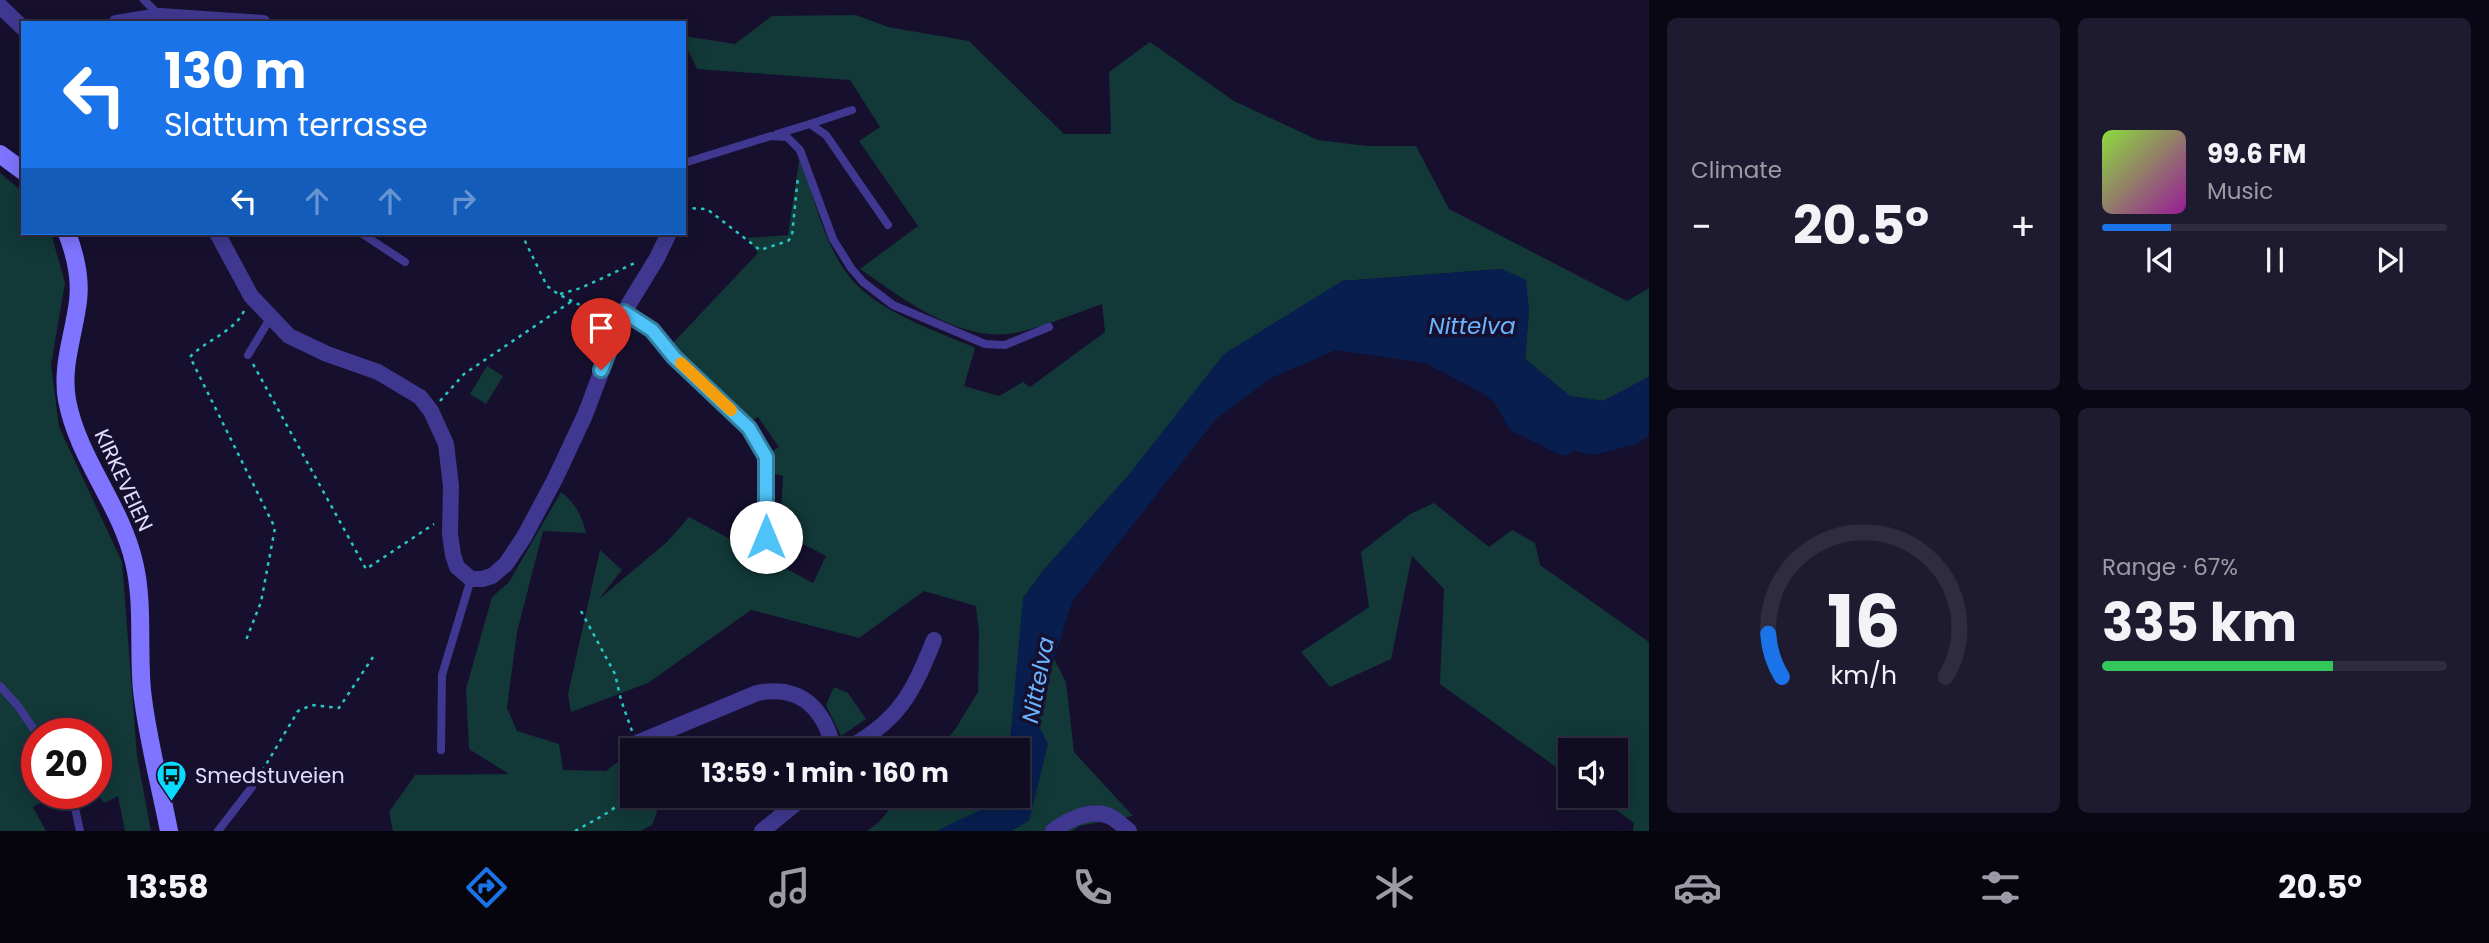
<!DOCTYPE html>
<meta charset="utf-8">
<style>
:root{--surface:#100c22;--page:#1e1a2f;--text:#f1f3f6;--muted:#9c9ba5;--line:#302c40;--accent:#1a73e8}
body{margin:0;font-family:Poppins,sans-serif;background:var(--page);color:var(--text);height:100vh;display:flex;flex-direction:column;font-size:26px;white-space:nowrap}
*{box-sizing:border-box;margin:0}
p{font-size:23px;color:var(--muted)}
.icon{flex:none;width:38px;height:38px;fill:none;stroke:currentColor;stroke-width:2;stroke-linecap:round;stroke-linejoin:round}
.map{position:relative;flex:1;overflow:hidden}
.details{display:flex;flex-direction:column;gap:18px;padding:18px;background:#090713;width:840px}
.details>*{flex:none}
.banner{position:absolute;left:21px;top:21px;width:665px;height:214px;border-radius:0px;box-shadow:0 4px 18px #0003,0 0 0 2px var(--line);background:#1a73e8;color:#fff;overflow:hidden}
.fabs{position:absolute;left:1558px;top:738px;display:grid;gap:14px}
.fabs a{display:grid;place-items:center;width:70px;height:70px;border-radius:0px;background:var(--surface);box-shadow:0 4px 18px #0003,0 0 0 2px var(--line);font-size:35px}
.speed{position:absolute;left:21px;top:718px;display:flex;gap:14px;font-size:35px;font-weight:700;text-align:center}
.speed>*{display:grid;place-content:center;width:91px;height:91px;border-radius:50%;background:var(--surface);box-shadow:0 4px 18px #0003,0 0 0 2px var(--line);line-height:1}
.speed .limit{border:10px solid #d22;background:#fff;color:#111}
.pin{position:absolute;display:grid;place-items:center;width:60px;height:60px;color:#fff;margin:-72px -30px;border-radius:50% 50% 50% 0;rotate:-45deg;box-shadow:0 0 7px #0007}
.pin .icon{rotate:45deg}
.me{position:absolute;width:77px;margin:-38px;rotate:0deg;stroke-linejoin:round;filter:drop-shadow(0 0 5px #0008)}
.turn{display:flex;align-items:center;gap:24px;height:147px;padding:0 28px;font-size:32px}
.turn .icon{width:91px;height:91px;stroke-width:2.5}
.turn b{display:block;font-size:49px;line-height:60px}
.lanes{display:flex;align-items:center;height:66px;padding:0 28px;background:#0003;justify-content:center;gap:35px;direction:ltr}
.lanes .off{opacity:.35}
.big{font-size:52px;font-weight:700;line-height:1.1}
.details .widget{flex:1;display:flex;flex-direction:column;justify-content:center;gap:10px;min-width:0;padding:0 24px;border-radius:10px;background:var(--page)}
.details .dial{align-items:center;gap:0}
.dial svg{height:182px;overflow:visible;fill:none;stroke:var(--line);stroke-width:7;stroke-linecap:round;text-anchor:middle}
.dial text{fill:var(--text);stroke:none}
.song{display:flex;align-items:center;gap:21px}
.cover{width:84px;height:84px;border-radius:10px;background:linear-gradient(135deg,hsl(90 70% 55%),hsl(300 70% 35%))}
.played{height:7px;border-radius:4px;background:linear-gradient(90deg,var(--accent) 20%,var(--line) 20%)}
.keys{display:flex;justify-content:space-around;direction:ltr}
.heat{display:flex;justify-content:space-between;align-items:center;font-size:38px;direction:ltr}
.charge{height:10px;border-radius:5px;background:linear-gradient(90deg,#34c759 67%,var(--line) 0)}
.details .tiles{flex:1;display:grid;gap:18px;grid-template-columns:repeat(2,1fr)}
.trip{position:absolute;left:620px;top:738px;width:410px;height:70px;border-radius:0px;background:var(--surface);box-shadow:0 4px 18px #0003,0 0 0 2px var(--line);font-weight:700;line-height:70px;text-align:center}
.tabs{display:flex;height:112px;justify-content:space-around;align-items:center;background:#06050e;color:var(--muted)}
.tabs .icon{width:49px;height:49px}
.tabs .selected{color:var(--accent)}
.tabs b{font-size:32px;color:var(--text)}
main{display:flex;flex:1;min-height:0}
.map>svg:first-child{display:block}
.green{fill:#123838}
.water{fill:#071e4f}
.lines{fill:none;stroke-linecap:round;stroke-linejoin:round}
.river{stroke:#071e4f;stroke-width:26}
.path{stroke:#28c7c5;stroke-width:2.5;stroke-dasharray:3.5 5;stroke-linecap:butt}
.service{stroke:#403890;stroke-width:8}
.minor{stroke:#403890;stroke-width:16}
.secondary{stroke:#7e74ff;stroke-width:18}
.route-casing{stroke:#337fa1;stroke-width:18}
.route{stroke:#4fc3f7;stroke-width:12}
.slow{stroke:#f59e0b;stroke-width:12}
.labels{text-anchor:middle;dominant-baseline:central;stroke-width:7;stroke-linejoin:round;paint-order:stroke}
.street-label{font-size:21px;fill:#e2ddff;stroke:#16102e}
.poi-label{font-size:21px;fill:#e2ddff;stroke:#16102e;text-anchor:start}
.water-label{font-size:23px;font-style:italic;fill:#6bb3ff;stroke:#16102e}
</style>
<main>
<div class="map">
<svg width="1649" height="831" viewBox="0 0 1649 831">
<rect width="100%" height="100%" fill="#16102e"/>
<g class="green">
<path d="M856 15 888 27 969 41 1064 134H1111L1109 72 1150 42 1234 101 1318 140 1367 146H1416L1449 209 1627 301 1649 288V377L1603 401 1570 396 1525 359 1529 309 1502 269 1342 281 1126 478 1042 572 1023 598 1066 682 1074 752 1133 816 1079 826 1073 831H867L879 822 900 796H1017V751H938L956 728 978 692 979 633 976 606 924 591 859 638 751 610 648 683 571 712 568 694 600 550 622 570 599 599 667 542 689 517 813 583 826 556 780 532 783 476 772 473 768 453 779 447 758 417 748 422 671 345 758 253 747 238 788 235 800 154C814 197 826 258 861 289 893 317 937 331 975 348L964 386 999 396 1023 382 1030 387 1105 332 1102 304C1074 314 1044 327 1015 333 959 343 902 298 860 269L918 226 859 141 880 127 850 80 697 69 684 42V36L735 44 772 16Z"/>
<path d="M0 173 23 192V233H51L65 283 51 365 59 427 122 562 137 756 151 831H125L118 796 104 803 96 793V733H37V793H59L33 807 46 831H0Z"/>
<path d="M487 366 503 376 486 404 470 394Z"/>
<path d="M561 492C575 503 582 515 586 533L543 531 517 632 507 708 517 731 559 744 563 770 606 771 632 751V796H657L661 802 652 825 640 831H393L389 812 415 775 509 774 469 749 466 689 492 597 509 582Z"/>
<path d="M1434 503 1489 547 1512 530 1535 543 1540 565 1649 642V831H1633L1634 823 1597 796H1615V751H1570V777L1440 684 1444 589 1412 556 1391 659 1330 687 1301 652 1369 607 1361 552 1410 514Z"/>
<path d="M834 687 848 693 866 719 841 736 826 705Z"/>
</g>
<path class="water" d="M1502 269 1526 280 1529 309 1525 359 1570 396 1603 401 1649 377V436L1636 444 1594 455 1567 449 1477 390 1425 363 1336 350 1271 378 1216 419 1072 602 1035 718 1048 744 1029 821 1011 831H936L987 807 992 796H1017V751H1009L1023 598 1042 572 1126 478 1224 354 1342 281Z"/>
<g class="lines">
<path class="river" d="M1500 385 1519 420 1564 442"/>
<g class="path">
<path d="M684 208 707 209 760 250 788 241 792 236 798 176"/>
<path d="M521 233 547 286 558 294 606 318"/>
<path d="M560 294 581 288 637 262"/>
<path d="M244 311C234 332 206 340 190 357L275 528 261 602 246 640"/>
<path d="M253 364 366 569 434 524"/>
<path d="M440 401 464 374 572 301"/>
<path d="M581 611 615 674 621 700 632 731"/>
<path d="M258 778 298 711 312 705 339 708 373 657"/>
<path d="M575 831C596 819 617 810 632 791"/>
</g>
<g class="service">
<path d="M144 0 159 15"/>
<path d="M810 124 852 110"/>
<path d="M777 134 810 124 826 135 888 225"/>
<path d="M684 163 771 136 787 137 800 150 833 239 851 268 863 282 893 305 985 344 1005 345 1049 327"/>
<path d="M361 233 405 262"/>
<path d="M624 312 652 330 675 357 749 428 766 458V537"/>
<path d="M248 355 271 317"/>
<path d="M0 686 18 706 37 734"/>
<path d="M441 750 442 675 471 579"/>
<path d="M67 793 75 808 80 831"/>
<path d="M218 831 252 787"/>
</g>
<g class="minor">
<path d="M0 6 23 28"/>
<path d="M116 23 160 16 263 23"/>
<path d="M217 233 251 296 289 336 327 354 378 372 420 397 431 411 446 444 451 486 450 534 453 555 457 567 471 579H482L492 576 506 564 524 537 555 479 585 415 624 312 657 258 669 233"/>
<path d="M637 743 757 693C801 684 825 709 834 751"/>
<path d="M843 751C898 722 912 695 934 640"/>
<path d="M762 831 805 796"/>
<path d="M1053 831C1067 820 1093 807 1111 817 1117 820 1123 826 1129 831"/>
</g>
<g class="secondary">
<path d="M0 154 23 171"/>
<path d="M67 233C75 254 81 277 78 301 74 335 61 365 67 400 78 459 121 505 134 562 144 603 138 648 142 690 147 738 160 784 169 831"/>
</g>
</g>
<g class="lines">
<defs>
<path id="route" d="M601 370 624 312 652 330 674 357 749 428 766 457V537"/>
</defs>
<use href="#route" class="route-casing"/>
<use href="#route" class="route"/>
<path class="slow" d="M681 363 731 410"/>
</g>
<defs>
<symbol id="bus-pin" viewBox="-11 -11 22 30"><path d="M0 17L-7.5 6A9.5 9.5 0 1 1 7.5 6Z" fill="#09dbff" stroke="#16102e"/><path d="M-5-6H5V4H4V6H2V4H-2V6H-4V4H-5ZM-3.5-4V0h7V-4ZM-3.5 1.2v1.5H-2V1.2ZM2 1.2v1.5H3.5V1.2Z" fill="#111"/></symbol>
</defs>
<g fill-rule="evenodd">
<use href="#bus-pin" x="154" y="758" width="35" height="47"/>
</g>
<g class="labels">
<g class="street-label">
<text transform="translate(124 480) rotate(65)">KIRKEVEIEN</text>
</g>
<g class="poi-label">
<text x="195" y="775">Smedstuveien</text>
</g>
<g class="water-label">
<text x="1472" y="326">Nittelva</text>
<text transform="translate(1038 680) rotate(-79)">Nittelva</text>
</g>
</g>
</svg>
<div class="fabs">
<a><svg class="icon" aria-label="sound" viewBox="0 0 24 24"><path d="M4 9h4l5-4v14l-5-4H4zM17 9q2 3 0 6"/></svg></a>
</div>
<div class="speed"><div class="limit">20</div></div>
<div class="pin" style="left:601px;top:370px;background:#d93025"><svg class="icon" aria-label="arrive" viewBox="0 0 24 24"><path d="M6 21V4h12l-3 4 3 4H6"/></svg></div>
<svg class="me" style="left:766px;top:537px" viewBox="-20 -20 40 40"><circle r="19" fill="#fff"/><path d="M0-13L10 11 0 6-10 11z" fill="#4fc3f7"/></svg>
<div class="trip">13:59 · 1 min · 160 m</div>
<div class="banner">
<div class="turn"><svg class="icon" aria-label="left" viewBox="0 0 24 24"><path d="M17 20v-9H6M10 6l-5 5 5 5"/></svg><div><b>130 m</b>Slattum terrasse</div></div>
<div class="lanes"><svg class="icon" aria-label="left" viewBox="0 0 24 24"><path d="M17 20v-9H6M10 6l-5 5 5 5"/></svg><svg class="icon off" aria-label="ahead" viewBox="0 0 24 24"><path d="M12 20V5M6 11l6-6 6 6"/></svg><svg class="icon off" aria-label="ahead" viewBox="0 0 24 24"><path d="M12 20V5M6 11l6-6 6 6"/></svg><svg class="icon off" aria-label="right" viewBox="0 0 24 24"><path d="M7 20v-9h11M14 6l5 5-5 5"/></svg></div>
</div>
</div>
<section class="details">
<div class="tiles">
<div class="widget"><p>Climate</p>
<div class="heat"><a>−</a><b class="big">20.5°</b><a>+</a></div>
</div>
<div class="widget">
<div class="song"><i class="cover"></i><div><b>99.6 FM</b><p>Music</p></div></div>
<div class="played"></div>
<div class="keys"><svg class="icon" aria-label="previous" viewBox="0 0 24 24"><path d="M18 5L8 12l10 7zM5 5v14"/></svg><svg class="icon" aria-label="pause" viewBox="0 0 24 24"><path d="M8 5v14M16 5v14"/></svg><svg class="icon" aria-label="next" viewBox="0 0 24 24"><path d="M6 5l10 7-10 7zM19 5v14"/></svg></div>
</div>
<div class="widget dial"><svg viewBox="0 0 100 80">
<path d="M14 69A42 42 0 1 1 86 69"/>
<path d="M14 69A42 42 0 0 1 8 50" stroke="#1a73e8"/>
<text x="50" y="56" font-size="32" font-weight="700">16</text>
<text x="50" y="72" font-size="11">km/h</text>
</svg></div>
<div class="widget"><p>Range · 67%</p><b class="big">335 km</b><div class="charge"></div></div>
</div>
</section>
</main>
<nav class="tabs">
<b>13:58</b>
<svg class="icon selected" aria-label="directions" viewBox="0 0 24 24"><path d="M12 3l9 9-9 9-9-9zM9 14v-3h6M13 9l2 2-2 2"/></svg>
<svg class="icon" aria-label="music" viewBox="0 0 24 24"><path d="M9 18V5l10-2v13"/><circle cx="6" cy="18" r="3"/><circle cx="16" cy="16" r="3"/></svg>
<svg class="icon" aria-label="phone" viewBox="0 0 24 24"><path d="M5 4h4l2 5-3 2q2 4 5 5l2-3 5 2v4C11 20 4 13 5 4z"/></svg>
<svg class="icon" aria-label="climate" viewBox="0 0 24 24"><path d="M12 3v18M4 7l16 10M4 17L20 7"/></svg>
<svg class="icon" aria-label="car" viewBox="0 0 24 24"><path d="M5 17H2v-5l4-1 3-4h7l3 4 3 1v5h-3M9 17h6M6 11h13"/><circle cx="7" cy="17" r="2"/><circle cx="17" cy="17" r="2"/></svg>
<svg class="icon" aria-label="filters" viewBox="0 0 24 24"><path d="M4 7h16M4 17h16"/><circle cx="9" cy="7" r="2"/><circle cx="15" cy="17" r="2"/></svg>
<b>20.5°</b>
</nav>
